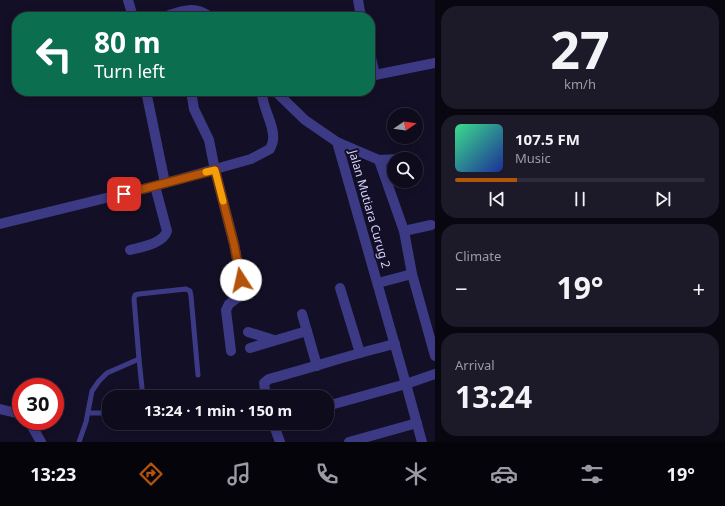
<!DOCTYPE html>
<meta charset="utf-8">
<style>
:root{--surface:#0e0b1c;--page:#1c1929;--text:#f1f3f6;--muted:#9b9ba3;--line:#2e2b3b;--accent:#b45309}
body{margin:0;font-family:"Noto Sans",sans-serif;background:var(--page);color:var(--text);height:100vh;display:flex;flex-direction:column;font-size:15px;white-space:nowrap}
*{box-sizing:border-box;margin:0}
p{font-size:13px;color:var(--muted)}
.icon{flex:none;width:22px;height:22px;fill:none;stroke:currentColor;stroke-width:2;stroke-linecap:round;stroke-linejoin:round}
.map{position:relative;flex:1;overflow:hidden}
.panel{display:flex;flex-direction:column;gap:6px;padding:6px;background:#08060f;width:290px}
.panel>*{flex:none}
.hud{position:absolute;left:12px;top:12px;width:363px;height:84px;border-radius:16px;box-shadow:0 2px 10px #0003,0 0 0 1px var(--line);background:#0b6e4f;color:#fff;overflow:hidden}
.needle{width:26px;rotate:77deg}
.tools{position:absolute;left:387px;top:108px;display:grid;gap:8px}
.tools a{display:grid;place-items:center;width:36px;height:36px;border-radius:50%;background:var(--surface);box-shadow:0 2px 10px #0003,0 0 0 1px var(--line);font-size:20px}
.speed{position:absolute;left:12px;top:378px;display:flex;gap:8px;font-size:20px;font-weight:700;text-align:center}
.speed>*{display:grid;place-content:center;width:52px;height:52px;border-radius:50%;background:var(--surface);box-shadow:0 2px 10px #0003,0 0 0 1px var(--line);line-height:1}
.speed .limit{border:6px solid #d22;background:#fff;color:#111}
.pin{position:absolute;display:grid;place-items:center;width:34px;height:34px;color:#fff;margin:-17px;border-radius:8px;box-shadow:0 2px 6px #0006}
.me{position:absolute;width:44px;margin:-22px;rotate:350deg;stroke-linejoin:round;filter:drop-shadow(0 0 3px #0008)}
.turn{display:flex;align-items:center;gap:14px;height:84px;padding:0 16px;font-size:18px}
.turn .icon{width:52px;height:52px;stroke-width:2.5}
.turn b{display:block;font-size:28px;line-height:34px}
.big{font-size:30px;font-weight:700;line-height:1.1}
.panel .tile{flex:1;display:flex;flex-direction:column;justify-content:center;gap:6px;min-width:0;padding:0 14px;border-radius:16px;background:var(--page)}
.panel .dial{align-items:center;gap:0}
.dial b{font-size:52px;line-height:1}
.song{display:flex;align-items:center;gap:12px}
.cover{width:48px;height:48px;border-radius:6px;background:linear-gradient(135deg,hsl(150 70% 55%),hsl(230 70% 35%))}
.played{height:4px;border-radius:2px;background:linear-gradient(90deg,var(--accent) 25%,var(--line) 25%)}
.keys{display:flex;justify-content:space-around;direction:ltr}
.heat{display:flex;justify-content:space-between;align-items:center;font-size:22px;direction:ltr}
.trip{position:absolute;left:102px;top:390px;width:232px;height:40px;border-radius:16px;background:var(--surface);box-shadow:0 2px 10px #0003,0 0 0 1px var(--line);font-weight:700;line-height:40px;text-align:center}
.menu{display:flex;height:64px;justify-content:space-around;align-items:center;background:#06040b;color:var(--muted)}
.menu .icon{width:28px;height:28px}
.menu .on{color:var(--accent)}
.menu b{font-size:18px;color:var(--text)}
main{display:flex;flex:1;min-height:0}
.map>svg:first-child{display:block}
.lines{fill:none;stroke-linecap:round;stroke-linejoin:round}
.service{stroke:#3d3a85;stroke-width:5}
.minor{stroke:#3d3a85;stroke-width:10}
.tertiary{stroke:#3d3a85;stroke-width:10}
.route-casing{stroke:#753606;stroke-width:10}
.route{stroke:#b45309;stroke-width:7}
.slow{stroke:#f59e0b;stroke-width:7}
.labels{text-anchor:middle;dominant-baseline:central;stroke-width:4;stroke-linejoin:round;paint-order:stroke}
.street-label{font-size:12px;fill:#d9d4ff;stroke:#130f26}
</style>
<main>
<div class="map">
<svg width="435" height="442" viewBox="0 0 435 442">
<rect width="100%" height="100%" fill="#130f26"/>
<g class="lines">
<g class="service">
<path d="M139 359 142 388V397"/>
<path d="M88 413H109"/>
<path d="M79 442 86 422 92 391 99 381 107 373 139 359 134 299 135 295 139 294 186 289 190 291 191 296 198 375"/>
</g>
<g class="minor">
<path d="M128 0 133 17"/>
<path d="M358 0 361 17"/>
<path d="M163 17C180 12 194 4 210 17"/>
<path d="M370 53 375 75"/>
<path d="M370 76 435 63"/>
<path d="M146 91 165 183"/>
<path d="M191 91 194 109 209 140 215 170 234 244 241 280V287L239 294 236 299 229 304 226 310 231 351"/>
<path d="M275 91 305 120 337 142 379 160 399 159"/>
<path d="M337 142 406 384 435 374"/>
<path d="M379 160 404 231 412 274 435 356"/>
<path d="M0 224 155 186 251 159 270 149C271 146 273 143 273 140 275 126 263 109 262 94L265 91"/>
<path d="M404 231 431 225"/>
<path d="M130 250C141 247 163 244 167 231L155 186"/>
<path d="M378 283 412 274"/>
<path d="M340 288 360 353"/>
<path d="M302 314 317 366"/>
<path d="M248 332 274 340"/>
<path d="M250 348 307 331"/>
<path d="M266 397 264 383 269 379C311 368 352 354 395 344"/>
<path d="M327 406 406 384 422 442"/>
<path d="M273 423 280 442"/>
<path d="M349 442 417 423"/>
</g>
<g class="tertiary">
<path d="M0 409 21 414"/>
<path d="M29 421 41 442"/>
</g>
</g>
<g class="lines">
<defs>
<path id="route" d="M124 194 215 170 234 244 241 280"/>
</defs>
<use href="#route" class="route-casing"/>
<use href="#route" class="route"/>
<path class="slow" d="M206 172 215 170 223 201"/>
</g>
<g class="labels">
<g class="street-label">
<text transform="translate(370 209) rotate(74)">Jalan Mutiara Curug 2</text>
</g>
</g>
</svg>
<div class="tools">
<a><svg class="needle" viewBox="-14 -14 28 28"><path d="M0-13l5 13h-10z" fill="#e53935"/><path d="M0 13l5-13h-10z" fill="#9b9ba3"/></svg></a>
<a><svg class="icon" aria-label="search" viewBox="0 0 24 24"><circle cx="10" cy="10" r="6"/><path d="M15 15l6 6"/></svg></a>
</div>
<div class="speed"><div class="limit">30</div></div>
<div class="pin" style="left:124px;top:194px;background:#d93025"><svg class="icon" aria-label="arrive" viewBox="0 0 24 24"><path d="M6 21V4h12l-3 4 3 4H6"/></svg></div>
<svg class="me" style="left:241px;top:280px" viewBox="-20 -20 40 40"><circle r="19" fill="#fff"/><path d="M0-13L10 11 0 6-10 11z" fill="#b45309"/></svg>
<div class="trip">13:24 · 1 min · 150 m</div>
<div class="hud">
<div class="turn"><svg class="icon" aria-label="left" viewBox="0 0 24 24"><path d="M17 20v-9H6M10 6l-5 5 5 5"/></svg><div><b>80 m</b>Turn left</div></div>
</div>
</div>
<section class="panel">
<div class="tile dial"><b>27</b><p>km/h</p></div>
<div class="tile">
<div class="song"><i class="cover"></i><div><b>107.5 FM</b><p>Music</p></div></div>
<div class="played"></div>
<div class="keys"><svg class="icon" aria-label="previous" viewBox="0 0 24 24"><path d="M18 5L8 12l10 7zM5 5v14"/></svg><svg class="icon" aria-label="pause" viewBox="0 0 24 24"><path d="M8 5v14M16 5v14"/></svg><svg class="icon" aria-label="next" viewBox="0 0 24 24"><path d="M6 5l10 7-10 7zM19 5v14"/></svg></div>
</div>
<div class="tile"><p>Climate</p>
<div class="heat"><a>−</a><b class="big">19°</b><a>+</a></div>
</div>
<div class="tile"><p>Arrival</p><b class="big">13:24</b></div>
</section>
</main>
<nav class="menu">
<b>13:23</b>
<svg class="icon on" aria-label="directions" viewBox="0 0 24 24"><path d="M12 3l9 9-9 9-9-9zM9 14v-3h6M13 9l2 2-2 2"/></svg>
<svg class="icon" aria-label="music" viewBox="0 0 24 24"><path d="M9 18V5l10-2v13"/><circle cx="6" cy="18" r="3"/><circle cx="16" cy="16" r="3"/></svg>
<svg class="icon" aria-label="phone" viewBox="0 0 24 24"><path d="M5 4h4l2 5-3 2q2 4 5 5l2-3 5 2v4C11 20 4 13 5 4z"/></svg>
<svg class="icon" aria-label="climate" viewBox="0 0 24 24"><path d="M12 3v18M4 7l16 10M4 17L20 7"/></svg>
<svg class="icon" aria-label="car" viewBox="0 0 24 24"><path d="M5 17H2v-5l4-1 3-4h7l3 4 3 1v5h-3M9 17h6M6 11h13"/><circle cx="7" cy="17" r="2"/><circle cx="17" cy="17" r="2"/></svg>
<svg class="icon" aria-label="filters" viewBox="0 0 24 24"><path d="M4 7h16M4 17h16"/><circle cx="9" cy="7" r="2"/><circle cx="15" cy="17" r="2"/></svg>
<b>19°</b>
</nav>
